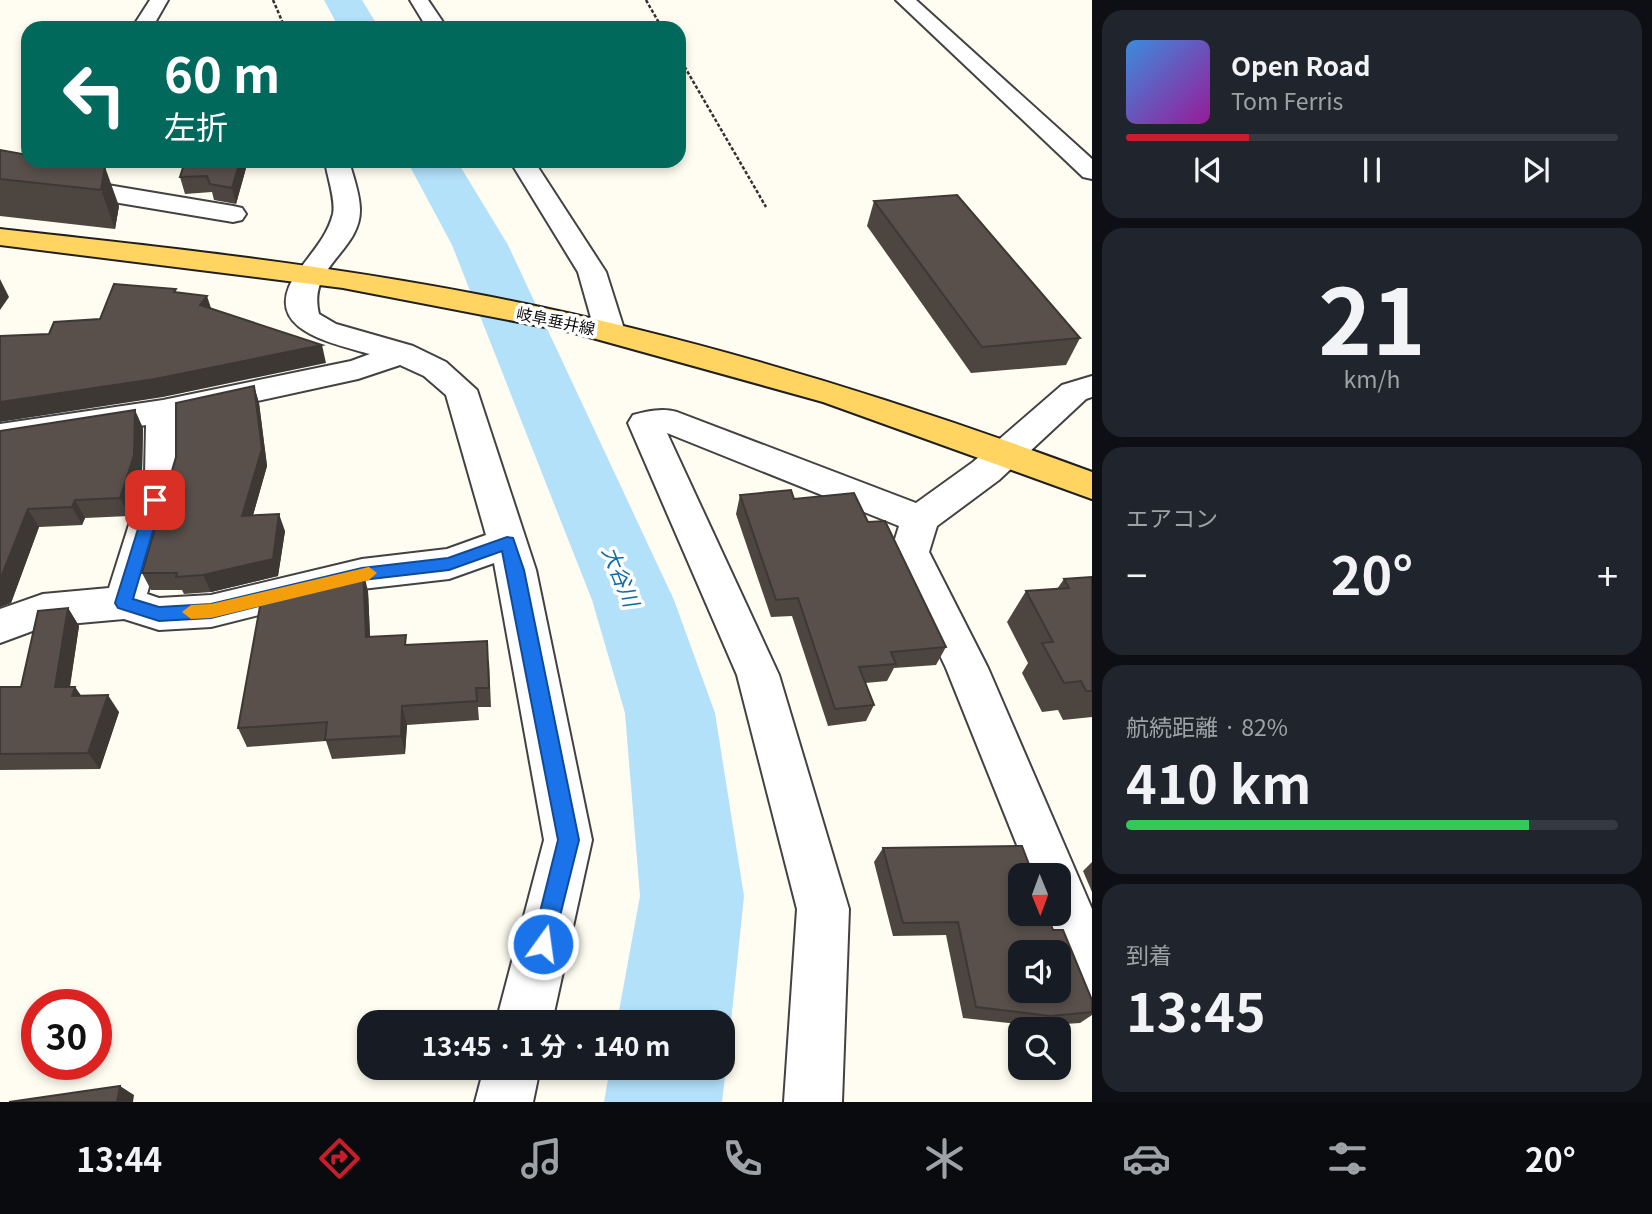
<!DOCTYPE html>
<html lang="ja">
<meta charset="utf-8">
<style>
:root{--surface:#171b24;--page:#20242c;--text:#f1f3f6;--muted:#9ea1a6;--line:#363941;--accent:#c81e2c}
body{margin:0;font-family:Georgia,"Noto Sans JP",serif;background:var(--page);color:var(--text);height:100vh;display:flex;flex-direction:column;font-size:26px;white-space:nowrap}
*{box-sizing:border-box;margin:0}
p{font-size:23px;color:var(--muted)}
.icon{flex:none;width:38px;height:38px;fill:none;stroke:currentColor;stroke-width:2;stroke-linecap:round;stroke-linejoin:round}
.map{position:relative;flex:1;overflow:hidden}
.side{display:flex;flex-direction:column;gap:10px;padding:10px;background:#0d0f14;width:560px}
.side>*{flex:none}
.hud{position:absolute;left:21px;top:21px;width:665px;height:147px;border-radius:21px;box-shadow:0 4px 10px #0003;background:#00695c;color:#fff;overflow:hidden}
.needle{width:46px;rotate:179deg}
.fabs{position:absolute;left:1008px;top:863px;display:grid;gap:14px}
.fabs a{display:grid;place-items:center;width:63px;height:63px;border-radius:14px;background:var(--surface);box-shadow:0 4px 10px #0003;font-size:35px}
.speed{position:absolute;left:21px;top:989px;display:flex;gap:14px;font-size:35px;font-weight:700;text-align:center}
.speed>*{display:grid;place-content:center;width:91px;height:91px;border-radius:50%;background:var(--surface);box-shadow:0 4px 10px #0003;line-height:1}
.speed .limit{border:10px solid #d22;background:#fff;color:#111}
.pin{position:absolute;display:grid;place-items:center;width:60px;height:60px;color:#fff;margin:-30px;border-radius:14px;box-shadow:0 4px 10px #0006}
.me{position:absolute;width:77px;margin:-38px;rotate:14deg;stroke-linejoin:round;filter:drop-shadow(0 0 5px #0008)}
.turn{display:flex;align-items:center;gap:24px;height:147px;padding:0 28px;font-size:32px}
.turn .icon{width:91px;height:91px;stroke-width:2.5}
.turn b{display:block;font-size:49px;line-height:60px}
.big{font-size:52px;font-weight:700;line-height:1.1}
.side .widget{flex:1;display:flex;flex-direction:column;justify-content:center;gap:10px;min-width:0;padding:0 24px;border-radius:21px;background:var(--page)}
.side .dial{align-items:center;gap:0}
.dial b{font-size:91px;line-height:1}
.song{display:flex;align-items:center;gap:21px}
.cover{width:84px;height:84px;border-radius:10px;background:linear-gradient(135deg,hsl(210 70% 55%),hsl(300 70% 35%))}
.played{height:7px;border-radius:4px;background:linear-gradient(90deg,var(--accent) 25%,var(--line) 25%)}
.keys{display:flex;justify-content:space-around;direction:ltr}
.heat{display:flex;justify-content:space-between;align-items:center;font-size:38px;direction:ltr}
.charge{height:10px;border-radius:5px;background:linear-gradient(90deg,#34c759 82%,var(--line) 0)}
.trip{position:absolute;left:357px;top:1010px;width:378px;height:70px;border-radius:21px;background:var(--surface);box-shadow:0 4px 10px #0003;font-weight:700;line-height:70px;text-align:center}
.dock{display:flex;height:112px;justify-content:space-around;align-items:center;background:#090b0e;color:var(--muted)}
.dock .icon{width:49px;height:49px}
.dock .current{color:var(--accent)}
.dock b{font-size:32px;color:var(--text)}
main{display:flex;flex:1;min-height:0}
.map>svg:first-child{display:block}
.lines{fill:none;stroke-linecap:round;stroke-linejoin:round}
.river{fill:#b3e1fa;fill-rule:evenodd}
.minor-casing{stroke:#424242;stroke-width:4}
.major-casing{stroke:#202020;stroke-width:4}
.path{stroke:#313131;stroke-width:2.5;stroke-dasharray:3.5 2;stroke-linecap:butt}
.minor{fill:#fff;fill-rule:evenodd}
.major{fill:#ffd461;fill-rule:evenodd}
.wall{fill:#4d4540}
.shaded-wall{fill:#3e3834}
.building{fill:#59504b;stroke:#3e3834;stroke-width:2;fill-rule:evenodd}
.route{fill:#1a73e8;stroke:#114b97;stroke-width:2}
.slow{fill:#f59e0b}
.labels{text-anchor:middle;dominant-baseline:central;stroke-width:7;stroke-linejoin:round;paint-order:stroke}
.far-street-label{font-size:16px;fill:#0f0f0f;stroke:#fff}
.water-label{font-size:21px;font-style:italic;fill:#106ba9;stroke:#fff}
</style>
<main>
<div class="map">
<svg width="1092" height="1102" viewBox="0 0 1092 1102">
<rect width="100%" height="100%" fill="#fffcf1"/>
<g class="lines">
<g class="river">
<path d="M324 0H362L379 28H339Z"/>
<path d="M407 161H457L508 245 674 600 715 713 744 896 731 1022 723 1041V1022H617L640 896 625 713 592 600 452 245Z"/>
<path d="M723 1060 726 1068 722 1102H604L610 1068H723Z"/>
</g>
<defs>
<g id="minor">
<path d="M150 0H168L152 28H132Z"/>
<path d="M410 0H428L447 28H427Z"/>
<path d="M896 0H916L1092 159V179L1083 177Z"/>
<path d="M325 161H349C353 176 360 194 360 210 360 252 307 266 319 314L336 324 413 346 446 362 477 390 536 570 592 840 552 1022H496L544 840 494 563 449 579 362 589 211 627 159 630 124 619 46 626 0 643V609L43 594 109 588 145 474 146 425 0 448V424L163 400 351 361 370 354C328 342 256 328 299 270 312 252 327 237 333 214 336 200 327 176 325 161ZM400 365 424 376 446 395 486 535 447 549 362 559 211 595 159 598 147 594 181 474 180 418 358 379Z"/>
<path d="M510 161H534L606 272 625 332 621 339 610 341 599 339 595 332 578 272Z"/>
<path d="M0 167 233 206 242 208 246 214 242 220 233 222 0 183Z"/>
<path d="M1092 376V397L1086 399 999 480 937 526 929 552 988 668 1092 909V1007L1073 999 1059 962V952H1055L1042 914H1059V875H1029L946 668 891 552 899 526 667 433 779 675 849 909 842 1102H784L797 909 737 675 628 423 633 415C648 411 662 408 677 412L916 503 973 462 1062 385Z"/>
<path d="M484 1068H540L533 1102H475Z"/>
</g>
<path id="major" d="M0 229C161 247 322 264 481 295 689 335 893 398 1092 472V499L823 402 571 332 343 288 0 245Z"/>
</defs>
<use href="#minor" class="minor-casing"/>
<use href="#major" class="major-casing"/>
<g class="path">
<path d="M273 0 285 28"/>
<path d="M646 0 662 28"/>
<path d="M679 57 766 207"/>
</g>
<use href="#minor" class="minor"/>
<use href="#major" class="major"/>
</g>
<g class="wall">
<path d="M0 150 66 161 119 206 115 229 0 216Z"/>
<path d="M248 161 236 204 214 200 212 192 185 194 180 177Z"/>
<path d="M874 201 1080 338 1066 365 971 373 867 226Z"/>
<path d="M254 386 259 403 267 466 253 515 285 531 278 576 211 592 184 594 182 590H151L142 573 176 457Z"/>
<path d="M143 428 142 474 129 516 85 518 82 525 39 527 11 603 0 607V431Z"/>
<path d="M740 495 794 499 868 522 946 647 936 665 894 668 887 681 865 683 874 705 866 721 828 726 792 616 771 617 736 514Z"/>
<path d="M1092 577V717L1063 720 1058 710 1042 712 1022 673 1028 663 1007 622 1026 591 1057 589 1064 579Z"/>
<path d="M368 591 370 637 489 661 491 707H478L479 720 407 725 405 754 332 759 326 741 247 747 238 728Z"/>
<path d="M68 608 79 626 70 687H75L81 696 119 712 100 769 0 770V687H21Z"/>
<path d="M883 848 1053 930 1092 1000V1015L1080 1023 1035 1026 963 1018 946 935 893 936 874 862Z"/>
<path d="M1092 862V892L1083 871Z"/>
</g>
<g class="shaded-wall">
<path d="M240 161H248L236 204 232 188Z"/>
<path d="M105 167 119 206 115 229 101 190Z"/>
<path d="M0 279 9 297 0 310Z"/>
<path d="M207 296 213 314 200 305Z"/>
<path d="M322 345 326 363 163 397 0 422V402Z"/>
<path d="M254 386 259 403 267 466 248 533 242 516Z"/>
<path d="M135 410 143 428 142 474 129 516 120 498Z"/>
<path d="M75 500 85 518 82 525 72 507Z"/>
<path d="M28 509 39 527 11 603 0 607V580Z"/>
<path d="M279 514 285 531 278 576 211 592 203 575Z"/>
<path d="M363 570 368 591 371 657 366 637Z"/>
<path d="M68 608 79 626 67 704 55 687Z"/>
<path d="M75 687 87 704 72 696Z"/>
<path d="M108 695 119 712 100 769 88 753Z"/>
<path d="M402 706 407 725 405 754 401 736Z"/>
<path d="M120 1086 134 1095 133 1102H117Z"/>
</g>
<g class="building">
<path d="M0 150 28 155V161H66L105 167 101 190 0 179Z"/>
<path d="M185 161H240L232 188 210 184 207 176 180 177Z"/>
<path d="M957 195 1080 338 982 347 874 201Z"/>
<path d="M114 284 176 289 174 292 207 296 200 305 322 345 155 379 0 402V336L49 334 54 322 100 319Z"/>
<path d="M254 386 262 449 242 516 279 514 273 559 203 575 176 577 177 573H142L176 457V403Z"/>
<path d="M135 410 134 455 120 498 75 500 72 507 28 509 0 580V431Z"/>
<path d="M791 490 794 499 854 493 868 522 885 521 946 647 891 652 896 664 859 667 874 705 835 709 798 598 776 600 740 495Z"/>
<path d="M363 570 366 637 406 635 405 645 487 641 489 688H476L477 701 402 706 401 736 325 740 327 722 238 728 262 595Z"/>
<path d="M1092 577V691H1086L1081 681 1064 683 1042 643 1053 642 1026 591 1069 588 1064 579Z"/>
<path d="M68 608 55 687H75L72 696 108 695 88 753 0 754V687H21L38 611Z"/>
<path d="M1022 846 1033 875H1020V914H1047L1053 930H1063L1092 1000V1012L1050 1016 976 1007 958 922 903 923 883 848ZM1020 952H1059V990H1020Z"/>
<path d="M120 1086 117 1102H9Z"/>
</g>
<path class="route" d="M155 495 162 500 133 599 159 607 211 604 362 568 448 558 507 537 513 538 524 570 579 840 551 952 543 955 535 952 532 944 558 840 502 551 449 570 362 580 211 618 159 621 118 608 115 603 147 500Z"/>
<path class="slow" d="M369 567 377 573 369 580 211 618 191 619 182 612 191 605 211 604Z"/>
<g class="labels">
<g class="far-street-label">
<text transform="translate(556 320) rotate(12)">岐阜垂井線</text>
</g>
<g class="water-label">
<text transform="translate(622 576) rotate(68)">大谷川</text>
</g>
</g>
</svg>
<div class="fabs">
<a><svg class="needle" viewBox="-14 -14 28 28"><path d="M0-13l5 13h-10z" fill="#e53935"/><path d="M0 13l5-13h-10z" fill="#9ea1a6"/></svg></a>
<a><svg class="icon" aria-label="sound" viewBox="0 0 24 24"><path d="M4 9h4l5-4v14l-5-4H4zM17 9q2 3 0 6"/></svg></a>
<a><svg class="icon" aria-label="search" viewBox="0 0 24 24"><circle cx="10" cy="10" r="6"/><path d="M15 15l6 6"/></svg></a>
</div>
<div class="speed"><div class="limit">30</div></div>
<div class="pin" style="left:155px;top:500px;background:#d93025"><svg class="icon" aria-label="arrive" viewBox="0 0 24 24"><path d="M6 21V4h12l-3 4 3 4H6"/></svg></div>
<svg class="me" style="left:543px;top:944px" viewBox="-20 -20 40 40"><circle r="17" fill="#1a73e8" stroke="#fff" stroke-width="3"/><path d="M0-11L8 9 0 5-8 9z" fill="#fff"/></svg>
<div class="trip">13:45 · 1 分 · 140 m</div>
<div class="hud">
<div class="turn"><svg class="icon" aria-label="left" viewBox="0 0 24 24"><path d="M17 20v-9H6M10 6l-5 5 5 5"/></svg><div><b>60 m</b>左折</div></div>
</div>
</div>
<section class="side">
<div class="widget">
<div class="song"><i class="cover"></i><div><b>Open Road</b><p>Tom Ferris</p></div></div>
<div class="played"></div>
<div class="keys"><svg class="icon" aria-label="previous" viewBox="0 0 24 24"><path d="M18 5L8 12l10 7zM5 5v14"/></svg><svg class="icon" aria-label="pause" viewBox="0 0 24 24"><path d="M8 5v14M16 5v14"/></svg><svg class="icon" aria-label="next" viewBox="0 0 24 24"><path d="M6 5l10 7-10 7zM19 5v14"/></svg></div>
</div>
<div class="widget dial"><b>21</b><p>km/h</p></div>
<div class="widget"><p>エアコン</p>
<div class="heat"><a>−</a><b class="big">20°</b><a>+</a></div>
</div>
<div class="widget"><p>航続距離 · 82%</p><b class="big">410 km</b><div class="charge"></div></div>
<div class="widget"><p>到着</p><b class="big">13:45</b></div>
</section>
</main>
<nav class="dock">
<b>13:44</b>
<svg class="icon current" aria-label="directions" viewBox="0 0 24 24"><path d="M12 3l9 9-9 9-9-9zM9 14v-3h6M13 9l2 2-2 2"/></svg>
<svg class="icon" aria-label="music" viewBox="0 0 24 24"><path d="M9 18V5l10-2v13"/><circle cx="6" cy="18" r="3"/><circle cx="16" cy="16" r="3"/></svg>
<svg class="icon" aria-label="phone" viewBox="0 0 24 24"><path d="M5 4h4l2 5-3 2q2 4 5 5l2-3 5 2v4C11 20 4 13 5 4z"/></svg>
<svg class="icon" aria-label="climate" viewBox="0 0 24 24"><path d="M12 3v18M4 7l16 10M4 17L20 7"/></svg>
<svg class="icon" aria-label="car" viewBox="0 0 24 24"><path d="M5 17H2v-5l4-1 3-4h7l3 4 3 1v5h-3M9 17h6M6 11h13"/><circle cx="7" cy="17" r="2"/><circle cx="17" cy="17" r="2"/></svg>
<svg class="icon" aria-label="filters" viewBox="0 0 24 24"><path d="M4 7h16M4 17h16"/><circle cx="9" cy="7" r="2"/><circle cx="15" cy="17" r="2"/></svg>
<b>20°</b>
</nav>
